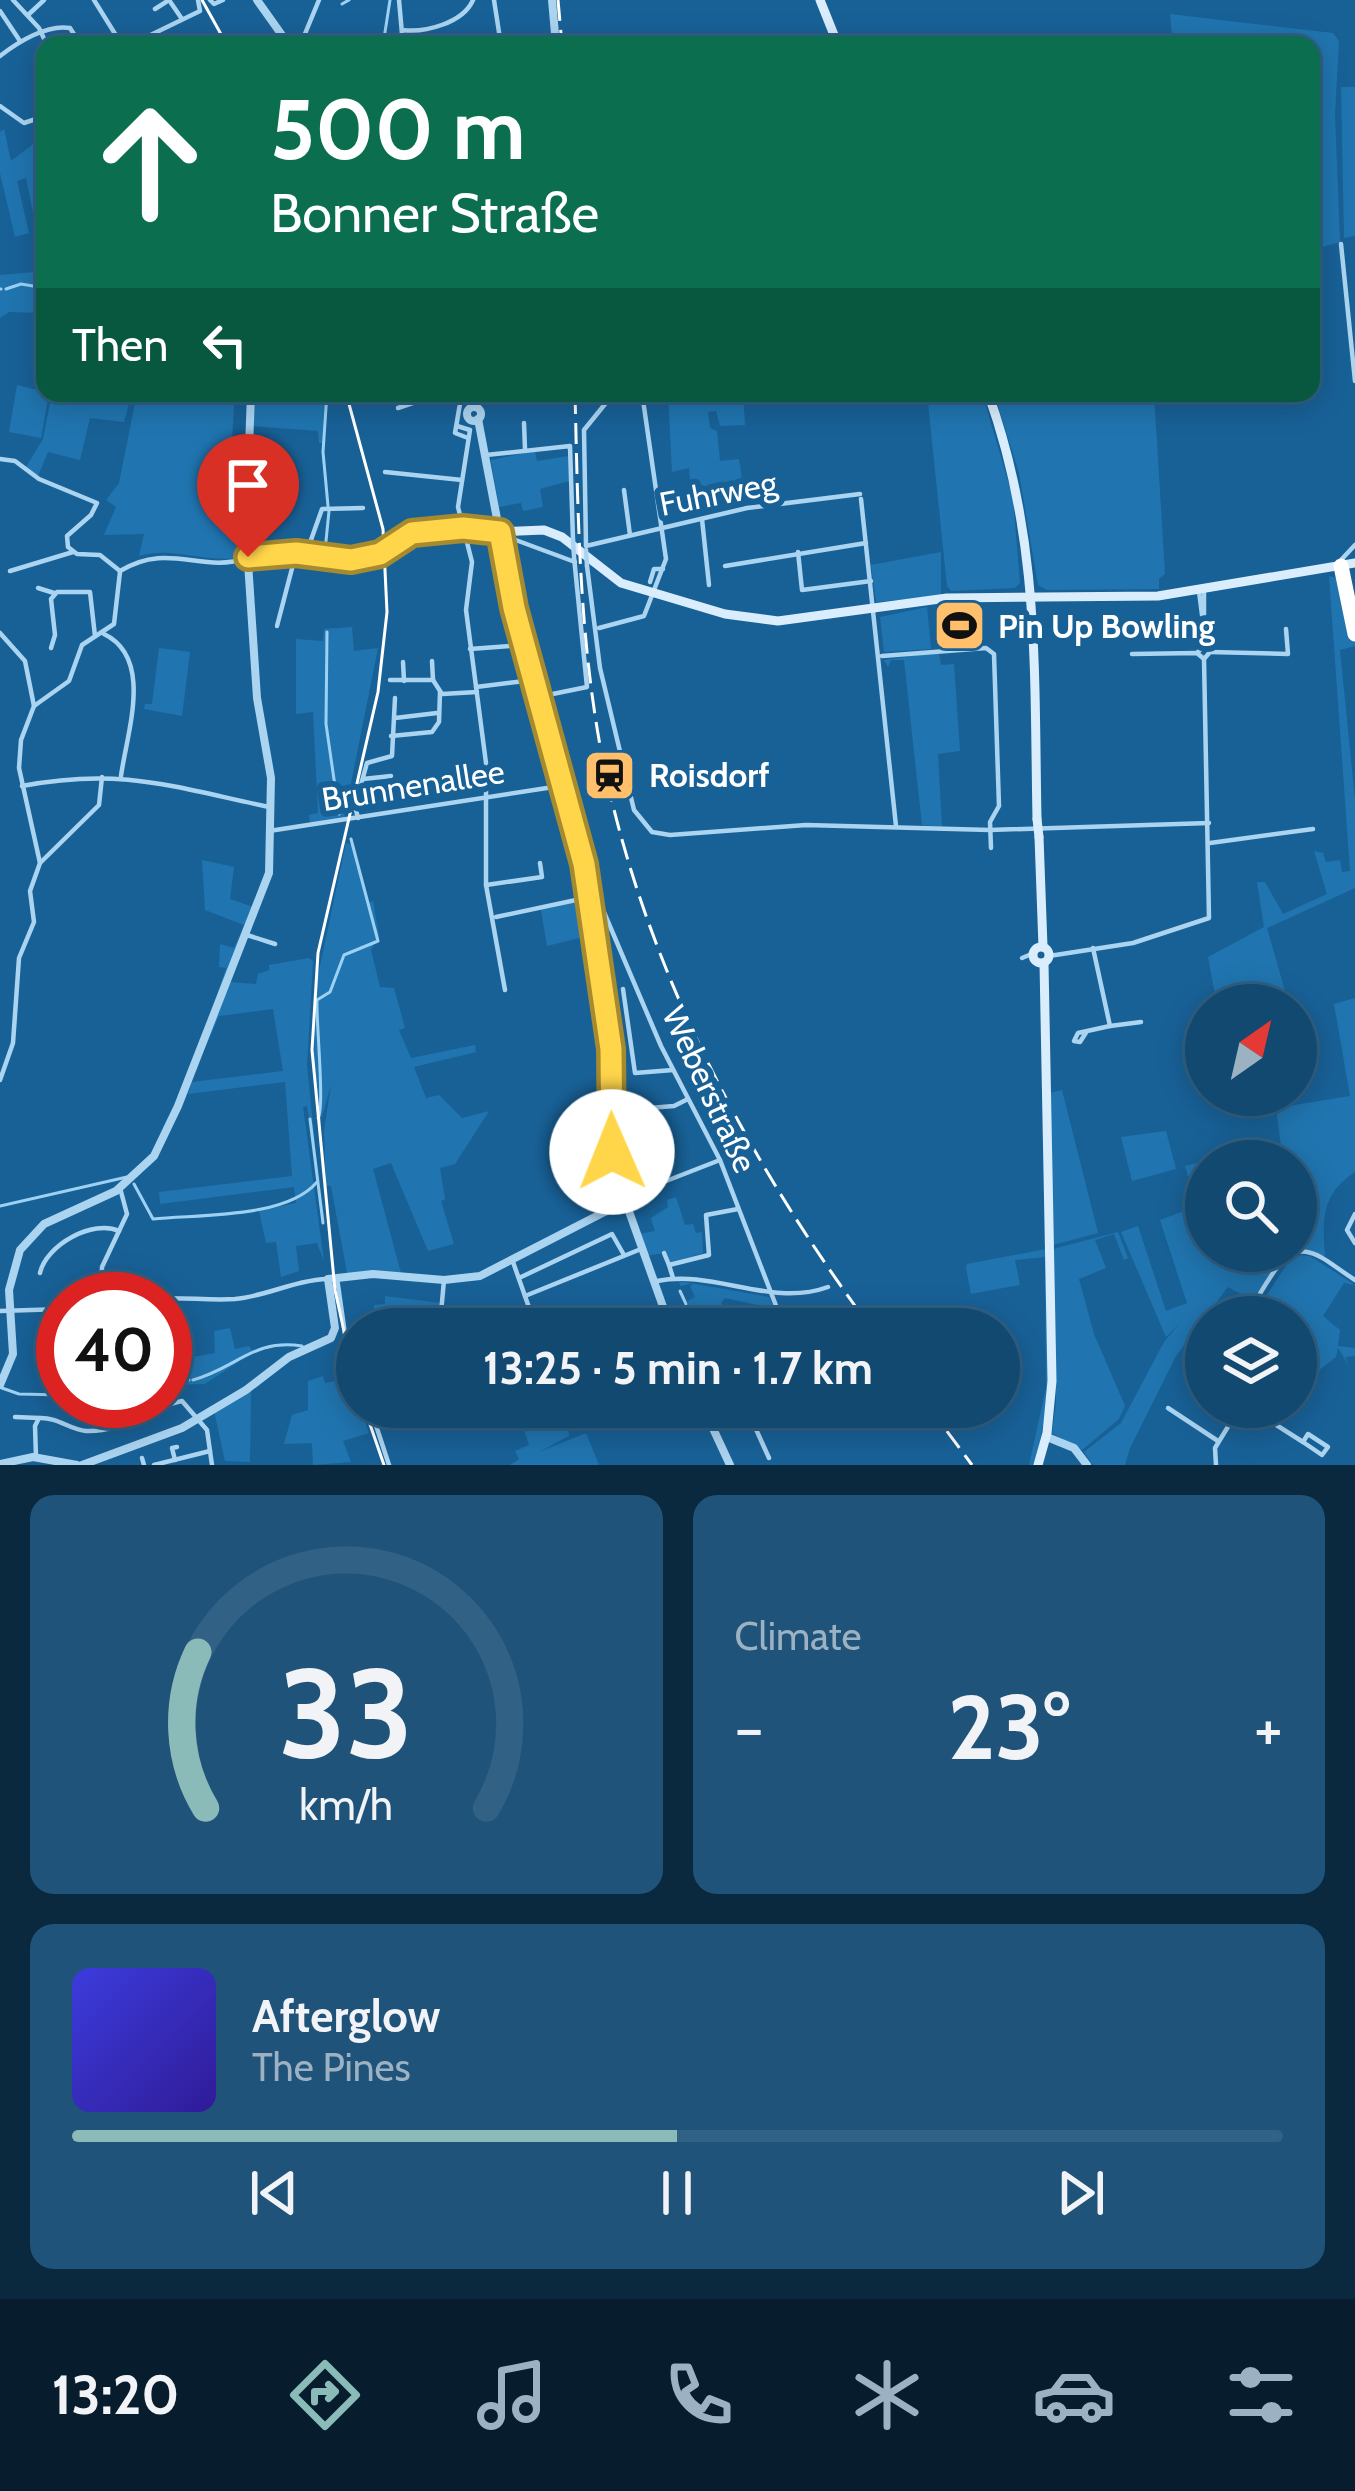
<!DOCTYPE html>
<meta charset="utf-8">
<style>
:root{--surface:#124971;--page:#1f5379;--text:#f1f3f6;--muted:#9cb2c3;--line:#316184;--accent:#8bbbb9}
body{margin:0;font-family:Cabin,sans-serif;background:var(--page);color:var(--text);height:100vh;display:flex;flex-direction:column;font-size:45px;white-space:nowrap}
*{box-sizing:border-box;margin:0}
p{font-size:39px;color:var(--muted)}
.icon{flex:none;width:66px;height:66px;fill:none;stroke:currentColor;stroke-width:2;stroke-linecap:round;stroke-linejoin:round}
.map{position:relative;height:1465px;overflow:hidden}
.panel{display:flex;flex-direction:column;gap:30px;padding:30px;background:#0a283e;flex:1}
.panel>*{flex:none}
.hud{position:absolute;left:36px;top:36px;width:1284px;height:366px;border-radius:24px;box-shadow:0 6px 30px #0003,0 0 0 3px var(--line);background:#0b6e4f;color:#fff;overflow:hidden}
.needle{width:78px;rotate:34deg}
.buttons{position:absolute;left:1185px;top:984px;display:grid;gap:24px}
.buttons a{display:grid;place-items:center;width:132px;height:132px;border-radius:50%;background:var(--surface);box-shadow:0 6px 30px #0003,0 0 0 3px var(--line);font-size:60px}
.speed{position:absolute;left:36px;top:1272px;display:flex;gap:24px;font-size:60px;font-weight:700;text-align:center}
.speed>*{display:grid;place-content:center;width:156px;height:156px;border-radius:50%;background:var(--surface);box-shadow:0 6px 30px #0003,0 0 0 3px var(--line);line-height:1}
.speed .limit{border:18px solid #d22;background:#fff;color:#111}
.pin{position:absolute;display:grid;place-items:center;width:102px;height:102px;color:#fff;margin:-123px -51px;border-radius:50% 50% 50% 0;rotate:-45deg;box-shadow:0 0 12px #0007}
.pin .icon{rotate:45deg}
.me{position:absolute;width:132px;margin:-66px;rotate:359deg;stroke-linejoin:round;filter:drop-shadow(0 0 9px #0008)}
.turn{display:flex;align-items:center;gap:42px;height:252px;padding:0 36px;font-size:54px}
.turn .icon{width:156px;height:156px;stroke-width:2.5}
.turn b{display:block;font-size:84px;line-height:102px}
.then{display:flex;align-items:center;height:114px;padding:0 36px;background:#0003;gap:24px;font-size:45px}
.big{font-size:90px;font-weight:700;line-height:1.1}
.panel .card{flex:1;display:flex;flex-direction:column;justify-content:center;gap:18px;min-width:0;padding:0 42px;border-radius:24px;background:var(--page)}
.panel .dial{align-items:center;gap:0}
.dial svg{height:312px;overflow:visible;fill:none;stroke:var(--line);stroke-width:7;stroke-linecap:round;text-anchor:middle}
.dial text{fill:var(--text);stroke:none}
.song{display:flex;align-items:center;gap:36px}
.cover{width:144px;height:144px;border-radius:18px;background:linear-gradient(135deg,hsl(240 70% 55%),hsl(250 70% 35%))}
.played{height:12px;border-radius:6px;background:linear-gradient(90deg,var(--accent) 50%,var(--line) 50%)}
.keys{display:flex;justify-content:space-around;direction:ltr}
.heat{display:flex;justify-content:space-between;align-items:center;font-size:66px;direction:ltr}
.panel .tiles{flex:1;display:grid;gap:30px;grid-template-columns:1fr 1fr}
.card:last-child{grid-column:span 2}
.trip{position:absolute;left:336px;top:1308px;width:684px;height:120px;border-radius:60px;background:var(--surface);box-shadow:0 6px 30px #0003,0 0 0 3px var(--line);font-weight:700;line-height:120px;text-align:center}
.tabs{display:flex;height:192px;justify-content:space-around;align-items:center;background:#071d2d;color:var(--muted)}
.tabs .icon{width:84px;height:84px}
.tabs .on{color:var(--accent)}
.tabs b{font-size:54px;color:var(--text)}
.map>svg:first-child{display:block}
.green{fill:#2075b0}
.lines{fill:none;stroke-linecap:round;stroke-linejoin:round}
.stream{stroke:#9dd1f3;stroke-width:3}
.minor{stroke:#abd4f1;stroke-width:4.5}
.tertiary{stroke:#abd4f1;stroke-width:8}
.secondary{stroke:#d9edfc;stroke-width:9}
.motorway{stroke:#fff;stroke-width:15}
.tram{stroke:#fff;stroke-width:3}
.rail{stroke:#fff;stroke-width:3;stroke-dasharray:21 9;stroke-linecap:butt}
.minor-bridge{stroke:#abd4f1;stroke-width:4.5}
.secondary-bridge{stroke:#d9edfc;stroke-width:9}
.route-casing{stroke:#a68a30;stroke-width:30}
.route{stroke:#ffd54a;stroke-width:21}
.labels{text-anchor:middle;dominant-baseline:central;stroke-width:12;stroke-linejoin:round;paint-order:stroke}
.street-label{font-size:33px;fill:#fff;stroke:#186197}
.poi-label{font-size:33px;font-weight:bold;fill:#fff;stroke:#186197;text-anchor:start}
</style>
<div class="map">
<svg width="1355" height="1465" viewBox="0 0 1355 1465">
<rect width="100%" height="100%" fill="#186197"/>
<g class="green">
<path d="M1170 14 1333 33 1339 41 1335 115 1340 242 1311 250V45H1173Z"/>
<path d="M1341 87H1355V236L1344 238Z"/>
<path d="M4 129 11 161 36 142 45 152V245L39 242 26 178 17 181 29 233 15 237 0 173V132Z"/>
<path d="M45 271V313L9 312 0 318V275Z"/>
<path d="M17 385 49 393 41 438 9 432Z"/>
<path d="M52 393H132L124 422 90 418 80 460 48 452 38 476 26 467 43 439Z"/>
<path d="M137 393H247L245 404 234 405 230 481H245V556C209 566 176 545 139 556L144 534 104 535 116 507 106 500 119 483Z"/>
<path d="M254 393H326L325 443H319L318 431 251 426Z"/>
<path d="M668 393H743L745 425 720 426 716 411 708 412 710 428 717 431 720 461 739 459 743 485 691 494 689 468 672 472Z"/>
<path d="M927 393H982L1013 498 1020 583 1015 588 951 591 947 586Z"/>
<path d="M994 393H1154L1165 574 1159 579V589L1047 590 1038 585 1019 473Z"/>
<path d="M535 451 537 461 569 456V481L540 489 543 507 523 511 521 503 499 507 491 460Z"/>
<path d="M941 552V596L876 602 871 565Z"/>
<path d="M1329 576 1337 578 1355 641V646L1340 650 1355 800V888L1267 928 1289 1005H1217L1208 957 1264 927 1257 882H1265L1283 914 1327 894 1314 851 1323 853 1326 862 1340 860 1342 872 1350 871Z"/>
<path d="M927 607 931 649 884 652 880 617Z"/>
<path d="M352 627 354 651 378 648 344 818 310 823 309 815 318 813 313 712 296 714V639L323 641 324 629Z"/>
<path d="M159 648 190 652 182 716 144 709 145 704H152Z"/>
<path d="M939 652 941 665 954 664 960 751 938 754 942 827 922 825 904 660H891L888 667 884 660Z"/>
<path d="M346 843 352 845 367 903 373 901 379 936 371 950 380 987 394 988 405 1028 399 1030 411 1058 475 1045 476 1052 414 1067 426 1098 439 1095 462 1118 489 1111 455 1164 440 1168 445 1199 441 1201 454 1244 428 1251 391 1163 373 1169 401 1273H347L331 1186 326 1185 324 1131 331 1085 319 1127 314 1064 316 985Z"/>
<path d="M202 860 234 867 230 899 256 908 215 1001 226 968 219 967 220 944 234 948 244 925 205 910Z"/>
<path d="M587 899 591 935 547 946 541 910Z"/>
<path d="M309 958 313 961 307 1065 323 1223 307 1106 303 1107 324 1261 317 1243 296 1246 299 1271 281 1277 276 1242 266 1243 259 1211 296 1203 294 1187 160 1204 159 1192 292 1176 285 1082 188 1094 192 1082 283 1071 273 1009 219 1016 197 1066 229 982 256 984 258 974 269 970V965Z"/>
<path d="M1355 998V1172C1322 1193 1322 1219 1325 1256L1296 1247V1161H1283L1276 1108 1350 1096 1334 1004Z"/>
<path d="M1062 1090 1098 1233 1053 1245 1049 1093Z"/>
<path d="M1166 1131 1176 1169 1132 1181 1121 1137Z"/>
<path d="M1201 1162 1206 1180V1251H1286L1252 1300 1228 1287 1176 1356 1130 1448 1125 1465H1093L1084 1452 1121 1423 1164 1342 1180 1323 1166 1337 1121 1232 1138 1226 1166 1311 1187 1303 1160 1220 1197 1206 1185 1166Z"/>
<path d="M676 1197 685 1225 693 1224 696 1233 702 1232 703 1253 670 1263 664 1253 646 1256 639 1234 655 1231 651 1218 668 1207 667 1200Z"/>
<path d="M1118 1232 1128 1258 1124 1260 1114 1234 1095 1240 1106 1268 1079 1279 1094 1334 1125 1406 1119 1419 1082 1450 1052 1433 1056 1403 1053 1249Z"/>
<path d="M1046 1249 1049 1389 1036 1465H1029L1046 1388 1045 1257 1015 1260 1020 1285 971 1294 966 1268 967 1264Z"/>
<path d="M1300 1255 1310 1256 1355 1285 1344 1283 1323 1316 1340 1330 1338 1346 1355 1348V1356L1345 1357 1349 1366 1338 1348 1336 1357 1314 1374 1296 1362V1317H1253L1290 1259Z"/>
<path d="M678 1281 769 1297 783 1329H773L762 1306 725 1298 721 1303 736 1329H700L687 1301 695 1297 690 1286 694 1283 681 1286Z"/>
<path d="M385 1296 441 1303 439 1324 460 1321 462 1329H364L362 1317 374 1316V1305L385 1304Z"/>
<path d="M230 1328 235 1349 249 1346 253 1352 205 1384 171 1385 170 1361 215 1353 214 1331Z"/>
<path d="M323 1376 325 1383 349 1378 369 1433 343 1441 351 1462 313 1465 312 1443 284 1444 292 1415 308 1410V1381Z"/>
<path d="M251 1391 250 1462 225 1461 214 1411Z"/>
<path d="M517 1407H566L569 1436 539 1452 586 1433 599 1465H510L519 1459 515 1451 529 1445Z"/>
</g>
<g class="lines">
<g class="stream">
<path d="M342 4 349 0"/>
<path d="M383 45 390 0"/>
<path d="M0 289H1"/>
<path d="M6 289 21 284 45 288"/>
<path d="M327 393 323 452 328 506"/>
<path d="M326 541 329 511"/>
<path d="M327 632 326 724 339 814"/>
<path d="M318 1118C325 1107 316 1022 317 1000L330 992 344 955 378 941 351 839"/>
<path d="M310 1119 323 1223"/>
<path d="M134 1184 153 1219C199 1214 286 1219 317 1182"/>
<path d="M0 1206 127 1177"/>
<path d="M680 1291 686 1304"/>
<path d="M687 1307 691 1314"/>
<path d="M692 1317 697 1329"/>
<path d="M165 1374 189 1380"/>
<path d="M193 1380C237 1368 254 1338 302 1346"/>
<path d="M2 1388 19 1394 63 1395"/>
<path d="M82 1401H93"/>
</g>
<g class="minor">
<path d="M13 0 39 28 47 45"/>
<path d="M94 0 122 45"/>
<path d="M169 0 182 19"/>
<path d="M210 0 214 4 223 0"/>
<path d="M399 0 403 45"/>
<path d="M494 0 501 45"/>
<path d="M155 9 169 0"/>
<path d="M0 11 20 41"/>
<path d="M28 15 44 0"/>
<path d="M402 30C425 33 463 23 473 0"/>
<path d="M302 41 319 0"/>
<path d="M130 45 200 11 198 0"/>
<path d="M0 56C18 42 47 24 70 28L81 45"/>
<path d="M0 106 24 123 45 116"/>
<path d="M1341 244 1355 381"/>
<path d="M453 393 461 398 455 433 468 438"/>
<path d="M398 408 442 393"/>
<path d="M524 423 525 449"/>
<path d="M457 426 470 430 458 507 472 562 466 610 486 763V885L505 990"/>
<path d="M486 455 570 446 573 540"/>
<path d="M0 459 15 461 39 479 97 503 91 515 67 536 68 547 77 554 100 555 120 571"/>
<path d="M385 472 462 480"/>
<path d="M624 490 630 535"/>
<path d="M861 499 896 826"/>
<path d="M702 519 709 585"/>
<path d="M513 539 575 562"/>
<path d="M586 545 584 430 614 393"/>
<path d="M586 546 747 508 860 494"/>
<path d="M798 552 802 590 871 581"/>
<path d="M306 554 322 509 363 508"/>
<path d="M1341 560 1355 545"/>
<path d="M587 566 600 668 634 810 652 832 670 835 806 825 990 830 1209 823"/>
<path d="M725 566 866 543"/>
<path d="M10 571 73 552"/>
<path d="M120 571C169 541 201 574 247 558"/>
<path d="M650 582 654 569H663"/>
<path d="M38 588 54 593"/>
<path d="M1199 591 1202 615"/>
<path d="M277 626 296 553"/>
<path d="M599 628 644 616 666 559 642 393"/>
<path d="M0 633 25 661 34 706 21 740 19 768 40 863 30 891 34 922 19 958 13 1043 0 1080"/>
<path d="M104 634C154 658 127 732 121 776"/>
<path d="M51 648 55 635 51 599 57 592H90L95 636"/>
<path d="M470 649 524 645"/>
<path d="M1210 652 1288 654 1286 629"/>
<path d="M1197 653 1204 646V590"/>
<path d="M1132 654 1197 653 1204 659"/>
<path d="M882 656 986 648 994 654 999 806 990 822 991 848"/>
<path d="M432 661 433 680"/>
<path d="M403 662 404 681"/>
<path d="M390 680H433L442 694 477 692"/>
<path d="M476 687 533 680"/>
<path d="M538 697 587 687 574 557"/>
<path d="M34 706 69 681 82 645 114 624 120 572"/>
<path d="M395 718 437 713"/>
<path d="M391 736 432 732 439 722 440 692"/>
<path d="M363 779 391 776"/>
<path d="M22 786C121 767 173 787 269 807"/>
<path d="M358 818 355 806 367 763 392 756 395 698"/>
<path d="M269 831 560 786"/>
<path d="M1210 843 1313 829"/>
<path d="M40 863 99 805 102 777"/>
<path d="M589 877 661 1046 720 1160 785 1329"/>
<path d="M486 885 542 877 540 863"/>
<path d="M496 917 590 897"/>
<path d="M247 935 275 944"/>
<path d="M1049 956 1133 943 1209 918 1204 659 1210 652"/>
<path d="M1022 958 1034 953"/>
<path d="M623 989 635 1073 673 1070"/>
<path d="M1110 1026 1141 1022"/>
<path d="M1087 1031 1080 1042 1074 1041 1078 1033 1110 1026 1093 948"/>
<path d="M636 1147 637 1109 674 1106 688 1099"/>
<path d="M625 1197 720 1160"/>
<path d="M1355 1214 1347 1230 1355 1243"/>
<path d="M664 1253 669 1265"/>
<path d="M40 1273C46 1245 93 1219 119 1231"/>
<path d="M337 1278 345 1334 357 1371"/>
<path d="M519 1278 612 1234 624 1255"/>
<path d="M673 1278 669 1265 709 1255 706 1215 738 1209"/>
<path d="M657 1281C714 1269 770 1308 828 1287"/>
<path d="M525 1296 641 1249"/>
<path d="M101 1299 102 1267 127 1214 120 1188"/>
<path d="M149 1299C178 1296 207 1301 235 1299 267 1296 295 1280 328 1279"/>
<path d="M0 1311 63 1309"/>
<path d="M1250 1317C1254 1301 1264 1287 1273 1273 1301 1231 1323 1260 1355 1280"/>
<path d="M440 1324 444 1280"/>
<path d="M465 1329 532 1316 513 1262"/>
<path d="M370 1407 389 1465"/>
<path d="M746 1407 769 1458"/>
<path d="M825 1407 841 1425"/>
<path d="M1248 1407 1303 1442"/>
<path d="M1168 1408 1218 1441"/>
<path d="M708 1412 732 1407"/>
<path d="M15 1417 39 1418"/>
<path d="M1308 1434 1328 1447 1322 1455 1303 1442Z"/>
<path d="M36 1457 35 1426 39 1418C58 1417 70 1430 86 1431 120 1433 151 1407 182 1401L207 1430 212 1465"/>
<path d="M142 1458 144 1465"/>
<path d="M175 1460 172 1448 177 1447"/>
<path d="M154 1465 210 1451"/>
<path d="M1216 1465 1215 1448 1240 1407"/>
</g>
<g class="tertiary">
<path d="M257 0 289 45"/>
<path d="M552 0 556 45"/>
<circle cx="474" cy="414" r="7"/>
<path d="M478 419 514 608 585 864 611 1049 610 1131 616 1175 671 1329"/>
<path d="M248 557 296 553 351 560 380 554 412 533 463 528 499 532"/>
<path d="M0 1385 13 1354 9 1290 20 1250 44 1224 116 1191 154 1156 178 1106 269 873 271 778 257 698 246 532 251 393"/>
<path d="M703 1407 730 1465"/>
<path d="M1047 1437 1074 1448 1087 1465"/>
<path d="M0 1464 33 1457 77 1465"/>
<path d="M82 1465 182 1428 246 1390 289 1357 331 1338 335 1328 328 1279 373 1274 444 1280 480 1276 624 1202"/>
</g>
<g class="secondary">
<path d="M820 0 838 45"/>
<path d="M988 393C1040 537 1034 668 1037 819"/>
<path d="M499 532 544 530 562 537 621 583 725 614 778 621 947 598 1158 596 1355 563"/>
<path d="M1039 837 1043 947"/>
<circle cx="1041" cy="955" r="8"/>
<path d="M1038 1465 1047 1433 1052 1381 1044 963"/>
</g>
<path class="motorway" d="M1341 566 1355 634"/>
<g class="tram">
<path d="M202 0 227 45"/>
<path d="M346 393 383 529 387 612 378 692 318 953 312 1050 335 1290 356 1386"/>
<path d="M364 1407 384 1465"/>
</g>
<g class="rail">
<path d="M558 0 562 45"/>
<path d="M575 393C578 514 579 636 602 756 643 964 747 1161 872 1329"/>
<path d="M929 1407 972 1465"/>
</g>
<g class="minor-bridge">
<path d="M573 540 574 556"/>
<path d="M586 550 587 566"/>
</g>
<path class="secondary-bridge" d="M1037 819 1039 837"/>
</g>
<g class="lines">
<defs>
<path id="route" d="M248 557 296 553 351 560 380 554 412 533 463 528 500 532 514 608 584 864 611 1049 612 1152"/>
</defs>
<use href="#route" class="route-casing"/>
<use href="#route" class="route"/>
</g>
<defs>
<symbol id="stadium-square" viewBox="-11 -11 22 22"><rect x="-9" y="-9" width="18" height="18" rx="4" fill="#ffbf6b" stroke="#186197"/><path d="M0-5a6.5 5 0 1 0 0 10a6.5 5 0 1 0 0-10ZM-3.5-1.8h7v3.6h-7Z" fill="#111"/></symbol>
<symbol id="station-square" viewBox="-11 -11 22 22"><rect x="-9" y="-9" width="18" height="18" rx="4" fill="#ffbf6b" stroke="#186197"/><path d="M-3-6H3Q5-6 5-4V2Q5 4 3 4L4.5 6H3L1.5 4h-3L-3 6H-4.5L-3 4Q-5 4-5 2V-4Q-5-6-3-6ZM-3.5-4v3h7v-3ZM-3.5 1v1.5H-2V1ZM2 1v1.5H3.5V1Z" fill="#111"/></symbol>
</defs>
<g fill-rule="evenodd">
<use href="#stadium-square" x="930" y="596" width="59" height="59"/>
<use href="#station-square" x="580" y="746" width="59" height="59"/>
</g>
<g class="labels">
<g class="street-label">
<text transform="translate(718 493) rotate(-11)">Fuhrweg</text>
<text transform="translate(413 785) rotate(-9)">Brunnenallee</text>
<text transform="translate(710 1089) rotate(65)">Weberstraße</text>
</g>
<g class="poi-label">
<text x="998" y="626">Pin Up Bowling</text>
<text x="649" y="775">Roisdorf</text>
</g>
</g>
</svg>
<div class="buttons">
<a><svg class="needle" viewBox="-14 -14 28 28"><path d="M0-13l5 13h-10z" fill="#e53935"/><path d="M0 13l5-13h-10z" fill="#9cb2c3"/></svg></a>
<a><svg class="icon" aria-label="search" viewBox="0 0 24 24"><circle cx="10" cy="10" r="6"/><path d="M15 15l6 6"/></svg></a>
<a><svg class="icon" aria-label="layers" viewBox="0 0 24 24"><path d="M12 4l9 5-9 5-9-5zM3 14l9 5 9-5"/></svg></a>
</div>
<div class="speed"><div class="limit">40</div></div>
<div class="pin" style="left:248px;top:557px;background:#d93025"><svg class="icon" aria-label="arrive" viewBox="0 0 24 24"><path d="M6 21V4h12l-3 4 3 4H6"/></svg></div>
<svg class="me" style="left:612px;top:1152px" viewBox="-20 -20 40 40"><circle r="19" fill="#fff"/><path d="M0-13L10 11 0 6-10 11z" fill="#ffd54a"/></svg>
<div class="trip">13:25 · 5 min · 1.7 km</div>
<div class="hud">
<div class="turn"><svg class="icon" aria-label="ahead" viewBox="0 0 24 24"><path d="M12 20V5M6 11l6-6 6 6"/></svg><div><b>500 m</b>Bonner Straße</div></div>
<div class="then">Then<svg class="icon" aria-label="left" viewBox="0 0 24 24"><path d="M17 20v-9H6M10 6l-5 5 5 5"/></svg></div>
</div>
</div>
<section class="panel">
<div class="tiles">
<div class="card dial"><svg viewBox="0 0 100 80">
<path d="M14 69A42 42 0 1 1 86 69"/>
<path d="M14 69A42 42 0 0 1 12 29" stroke="#8bbbb9"/>
<text x="50" y="56" font-size="32" font-weight="700">33</text>
<text x="50" y="72" font-size="11">km/h</text>
</svg></div>
<div class="card"><p>Climate</p>
<div class="heat"><a>−</a><b class="big">23°</b><a>+</a></div>
</div>
<div class="card">
<div class="song"><i class="cover"></i><div><b>Afterglow</b><p>The Pines</p></div></div>
<div class="played"></div>
<div class="keys"><svg class="icon" aria-label="previous" viewBox="0 0 24 24"><path d="M18 5L8 12l10 7zM5 5v14"/></svg><svg class="icon" aria-label="pause" viewBox="0 0 24 24"><path d="M8 5v14M16 5v14"/></svg><svg class="icon" aria-label="next" viewBox="0 0 24 24"><path d="M6 5l10 7-10 7zM19 5v14"/></svg></div>
</div>
</div>
</section>
<nav class="tabs">
<b>13:20</b>
<svg class="icon on" aria-label="directions" viewBox="0 0 24 24"><path d="M12 3l9 9-9 9-9-9zM9 14v-3h6M13 9l2 2-2 2"/></svg>
<svg class="icon" aria-label="music" viewBox="0 0 24 24"><path d="M9 18V5l10-2v13"/><circle cx="6" cy="18" r="3"/><circle cx="16" cy="16" r="3"/></svg>
<svg class="icon" aria-label="phone" viewBox="0 0 24 24"><path d="M5 4h4l2 5-3 2q2 4 5 5l2-3 5 2v4C11 20 4 13 5 4z"/></svg>
<svg class="icon" aria-label="climate" viewBox="0 0 24 24"><path d="M12 3v18M4 7l16 10M4 17L20 7"/></svg>
<svg class="icon" aria-label="car" viewBox="0 0 24 24"><path d="M5 17H2v-5l4-1 3-4h7l3 4 3 1v5h-3M9 17h6M6 11h13"/><circle cx="7" cy="17" r="2"/><circle cx="17" cy="17" r="2"/></svg>
<svg class="icon" aria-label="filters" viewBox="0 0 24 24"><path d="M4 7h16M4 17h16"/><circle cx="9" cy="7" r="2"/><circle cx="15" cy="17" r="2"/></svg>
</nav>
